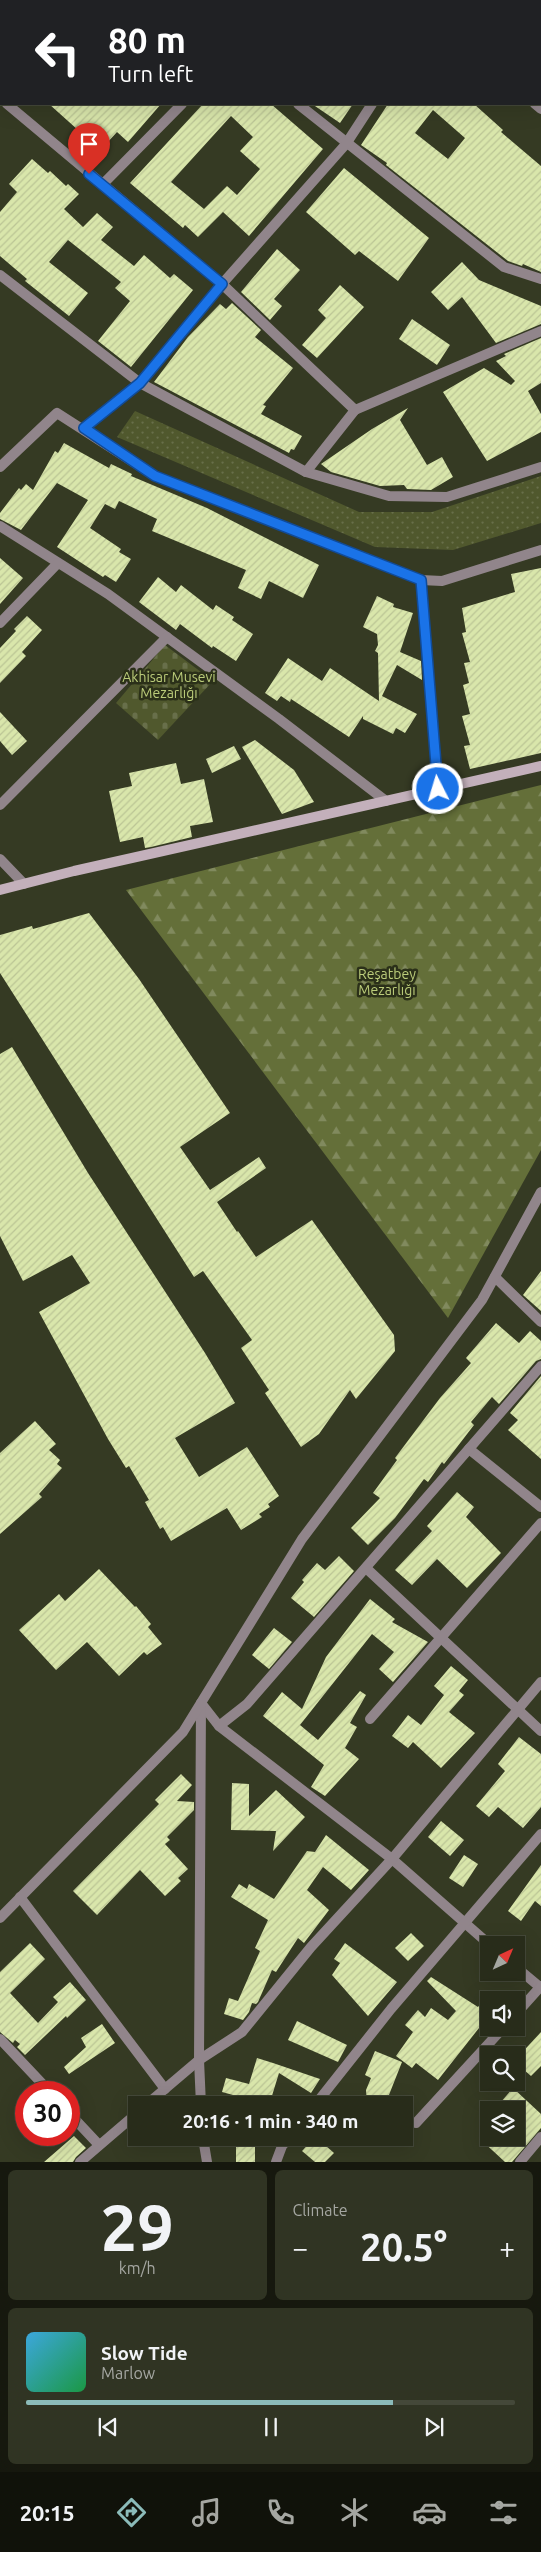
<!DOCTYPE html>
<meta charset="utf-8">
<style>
:root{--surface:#282c1a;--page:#303423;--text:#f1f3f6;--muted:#a5a7a2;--line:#444839;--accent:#8bbbb9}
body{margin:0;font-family:Ubuntu,sans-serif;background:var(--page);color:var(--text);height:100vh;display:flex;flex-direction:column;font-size:19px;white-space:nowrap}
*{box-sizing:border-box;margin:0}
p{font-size:16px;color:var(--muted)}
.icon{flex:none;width:28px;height:28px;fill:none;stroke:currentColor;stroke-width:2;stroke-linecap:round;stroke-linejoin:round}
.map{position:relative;height:2162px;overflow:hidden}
.details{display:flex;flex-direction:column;gap:8px;padding:8px;background:#16180e;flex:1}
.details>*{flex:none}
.guide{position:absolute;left:0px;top:0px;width:541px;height:105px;box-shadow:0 5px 20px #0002,0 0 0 1px var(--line);background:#202124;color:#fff;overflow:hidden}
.needle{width:32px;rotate:44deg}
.controls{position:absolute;left:480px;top:1936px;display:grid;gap:10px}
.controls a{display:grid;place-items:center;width:45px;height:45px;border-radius:0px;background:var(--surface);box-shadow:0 5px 20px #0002,0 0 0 1px var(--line);font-size:25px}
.speed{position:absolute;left:15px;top:2081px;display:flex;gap:10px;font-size:25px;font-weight:700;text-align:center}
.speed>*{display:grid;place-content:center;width:65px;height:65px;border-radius:50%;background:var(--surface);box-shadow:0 5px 20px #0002,0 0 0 1px var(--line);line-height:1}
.speed .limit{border:8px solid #d22;background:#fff;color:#111}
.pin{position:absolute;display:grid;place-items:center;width:42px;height:42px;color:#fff;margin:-51px -21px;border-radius:50% 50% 50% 0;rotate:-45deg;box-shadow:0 0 5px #0007}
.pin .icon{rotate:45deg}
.me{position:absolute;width:55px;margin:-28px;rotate:355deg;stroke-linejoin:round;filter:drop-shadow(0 0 4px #0008)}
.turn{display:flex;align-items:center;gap:18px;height:105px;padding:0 25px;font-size:22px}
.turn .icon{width:65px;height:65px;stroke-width:2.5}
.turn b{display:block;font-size:35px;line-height:42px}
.big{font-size:38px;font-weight:700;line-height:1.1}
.details .tile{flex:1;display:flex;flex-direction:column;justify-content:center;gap:8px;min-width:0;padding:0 18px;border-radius:8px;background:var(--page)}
.details .dial{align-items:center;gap:0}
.dial b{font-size:65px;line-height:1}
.song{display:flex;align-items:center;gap:15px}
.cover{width:60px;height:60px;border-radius:8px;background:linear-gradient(135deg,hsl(200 70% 55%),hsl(140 70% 35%))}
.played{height:5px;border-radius:2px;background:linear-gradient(90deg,var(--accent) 75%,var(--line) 75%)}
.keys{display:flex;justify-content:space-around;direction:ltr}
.heat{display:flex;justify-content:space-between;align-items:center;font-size:28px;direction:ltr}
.details .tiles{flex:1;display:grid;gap:8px;grid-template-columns:1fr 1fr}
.tile:last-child{grid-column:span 2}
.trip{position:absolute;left:128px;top:2096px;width:285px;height:50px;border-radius:0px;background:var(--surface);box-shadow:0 5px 20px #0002,0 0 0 1px var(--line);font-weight:700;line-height:50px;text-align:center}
.tab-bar{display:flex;height:80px;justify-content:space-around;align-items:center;background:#10120a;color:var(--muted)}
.tab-bar .icon{width:35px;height:35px}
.tab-bar .on{color:var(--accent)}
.tab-bar b{font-size:22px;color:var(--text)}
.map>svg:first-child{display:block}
.forest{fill:url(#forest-firs)}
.cemetery{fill:url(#cemetery-stones)}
.park{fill:url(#park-dots)}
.building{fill:url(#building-hatch);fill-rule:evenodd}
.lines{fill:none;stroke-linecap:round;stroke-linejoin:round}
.street{stroke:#91858b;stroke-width:10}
.secondary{stroke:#c3b0bb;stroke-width:10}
.route-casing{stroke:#114b97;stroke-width:12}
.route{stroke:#1a73e8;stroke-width:9}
.labels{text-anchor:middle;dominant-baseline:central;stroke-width:5;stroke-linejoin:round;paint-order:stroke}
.park-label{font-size:14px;fill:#bbcc7a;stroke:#2b3019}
</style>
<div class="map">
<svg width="541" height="2162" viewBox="0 0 541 2162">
<defs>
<pattern id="forest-firs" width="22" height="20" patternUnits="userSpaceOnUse" patternTransform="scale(1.25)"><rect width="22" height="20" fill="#646f39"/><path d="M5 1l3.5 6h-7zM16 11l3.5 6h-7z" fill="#818a5e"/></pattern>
<pattern id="cemetery-stones" width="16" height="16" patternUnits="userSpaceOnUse" patternTransform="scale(1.25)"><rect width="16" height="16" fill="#50582d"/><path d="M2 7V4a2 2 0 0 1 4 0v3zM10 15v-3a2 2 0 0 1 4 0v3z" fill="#686f4a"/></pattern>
<pattern id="park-dots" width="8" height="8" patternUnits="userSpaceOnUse" patternTransform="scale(1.25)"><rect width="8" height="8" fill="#50582d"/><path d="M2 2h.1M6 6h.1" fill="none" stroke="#686f4a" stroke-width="1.8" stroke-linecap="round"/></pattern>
<pattern id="building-hatch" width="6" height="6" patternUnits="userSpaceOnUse" patternTransform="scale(1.25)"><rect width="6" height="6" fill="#d9e6ab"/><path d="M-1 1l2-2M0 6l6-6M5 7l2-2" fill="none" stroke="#bbc595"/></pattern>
</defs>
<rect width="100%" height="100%" fill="#353a23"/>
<path class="forest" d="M541 785V1150L448 1318 126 890Z"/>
<path class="cemetery" d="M165 645 213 681 158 740 116 703Z"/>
<path class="park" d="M135 411 359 512H432L541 476V523L453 550 375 547 117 437Z"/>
<g class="building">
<path d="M49 104H161L128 142 117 132 96 155 74 135 78 130Z"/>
<path d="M203 104H271L323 149 249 236 223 212 198 237 185 225 183 228 130 183ZM231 116 253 137 240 151 260 169 237 195 227 186 204 209 171 182Z"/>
<path d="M312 104H353L340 123Z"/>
<path d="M388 104H474L503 130 501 132 541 166V272L523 264 522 266 508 261 386 165 387 163 361 145ZM433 110 465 138 448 159 415 133Z"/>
<path d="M32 159 48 173 50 171 66 186 68 184 79 194 64 209 83 227 97 213 113 227 101 240 134 266 144 255 170 278 174 274 193 290 131 367 98 341 130 301 115 288 121 282 68 240 49 262 88 293 69 316 25 281 27 279 0 256V212L17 192 9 184Z"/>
<path d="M344 168 429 238 398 281 359 251 355 255 306 212Z"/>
<path d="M277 249 300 270 274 299 282 306 270 320 241 292Z"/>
<path d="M462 262 479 280 541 306V324L496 343 462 297 448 310 431 292Z"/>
<path d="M340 285 364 307 317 358 302 345 326 318 318 310Z"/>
<path d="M232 303 261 330 255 337 293 368 263 405 266 406 261 414 302 436 294 450 291 449 289 453 154 382 188 337 220 304 226 309Z"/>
<path d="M412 319 450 345 437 365 399 339Z"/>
<path d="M541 338V383L528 391 541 414V432L487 461 443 392 484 368 511 385 515 381 496 361 506 356 504 354Z"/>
<path d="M408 408 400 420 427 465 442 457 453 477 431 490 407 489 404 485 380 486 331 472 321 464 372 429Z"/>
<path d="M64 443 109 468 111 464 132 474 131 476 207 508 319 565 303 598 269 581 261 599 238 588 246 570 152 531 157 519 119 501 115 509 105 504 90 528 121 549 119 552 131 559 116 582 105 575 103 577 57 547 88 500 57 483 21 530 0 519V513L19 488 21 490 26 484 33 490 55 451 58 453Z"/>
<path d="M0 558 23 578 0 604Z"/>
<path d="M541 568V753L470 769 464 746 470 745 462 716 470 714 463 685 469 683 464 663 470 662 462 633 466 632 462 608 515 592 511 574Z"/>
<path d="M158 577 176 592 181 585 213 610 216 605 234 617 232 620 253 634 236 661 213 646 212 648 180 624 176 630 139 602Z"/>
<path d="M377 596 394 604 393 607 413 613 400 652 421 661 422 680 397 665 382 696 417 714 405 733 396 728 393 734 363 719V716L349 737 291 699 290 702 281 696 277 701 265 693 288 658 322 681 330 668 379 701 378 653 375 651 378 645 377 634 363 627Z"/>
<path d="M27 616 42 630 22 652 26 656 0 683V648L16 631 14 629Z"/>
<path d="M0 712 27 741 12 755 0 741Z"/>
<path d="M255 740 294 770 314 802 282 814 242 747Z"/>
<path d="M234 746 241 759 212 773 206 759Z"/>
<path d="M176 763 181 784 204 779 213 822 190 826 192 837 151 847 145 848 143 837 120 842 109 791 132 786 129 773Z"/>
<path d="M89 913 139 979 230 1113 180 1147 210 1190 259 1157 266 1168 217 1202 237 1232 238 1231 256 1257 312 1220 394 1335 395 1351 356 1399 350 1390 319 1434 301 1447 265 1393 269 1390 241 1348 252 1340 203 1271 194 1277 0 973V935L32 926 33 929Z"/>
<path d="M12 1047 88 1173 205 1353 235 1403 175 1438 199 1477 247 1447 279 1496 268 1504 270 1507 259 1514 262 1517 241 1530 227 1508 171 1541 163 1527 160 1529 145 1502 149 1500 129 1466 126 1468 108 1439 39 1312 90 1283 72 1255 23 1281 0 1236V1054Z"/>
<path d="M541 1271V1311L523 1295Z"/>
<path d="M496 1323 519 1343 530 1331 541 1341V1359L536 1361 499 1404 492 1397 471 1422 474 1425 444 1464 442 1462 428 1482 424 1479 395 1518 368 1545 351 1528 380 1498 373 1493 397 1460 395 1458 440 1398 471 1363 466 1358Z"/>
<path d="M541 1376V1459L508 1430 518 1420 510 1413Z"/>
<path d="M35 1421 56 1444 49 1450 60 1460 57 1464 62 1468 39 1494 42 1497 0 1534V1453Z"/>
<path d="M457 1492 474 1507 466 1517 501 1553 467 1588 437 1559 412 1585 395 1570 432 1531 427 1526Z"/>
<path d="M339 1556 354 1571 314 1617 291 1598 304 1582 302 1580 317 1563 325 1570Z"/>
<path d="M99 1569 135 1607 136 1606 151 1624 148 1627 162 1644 147 1655 144 1652 119 1676 87 1642 56 1670 19 1630 59 1594 65 1601Z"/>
<path d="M370 1599 395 1619 392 1622 428 1642 393 1682 379 1669 394 1652 372 1634 300 1725 318 1740 360 1691 366 1695 350 1723 357 1727 345 1748 359 1759 325 1796 311 1787 324 1765 263 1716 282 1692 302 1709 326 1657Z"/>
<path d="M274 1628 292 1642 269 1669 252 1655Z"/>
<path d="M451 1666 468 1680 459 1691 464 1695 449 1712 475 1733 441 1768 413 1742 408 1748 392 1736 408 1715 421 1725 444 1695 434 1686Z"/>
<path d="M519 1737 541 1754V1807L523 1828 498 1807 489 1817 476 1806 505 1771 498 1764Z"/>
<path d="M181 1774 192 1785 177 1801 194 1802V1810L167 1837 170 1840 165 1844 188 1869 178 1878 181 1881 165 1896 140 1870 97 1915 73 1891 159 1804 155 1800Z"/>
<path d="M232 1783 249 1784V1816L276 1790 305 1817 273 1851 276 1831 231 1830Z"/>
<path d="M441 1821 464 1840 450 1856 428 1837Z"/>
<path d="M326 1835 369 1870 351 1890 323 1867 307 1890 329 1910 304 1943 298 1938 276 1972 272 1970 258 2002 256 2004 252 2003 249 2012 243 2020 224 2014 229 1998 238 2001 260 1951 255 1948 268 1920 231 1897 239 1884 247 1889 249 1884 274 1899 307 1851 315 1852Z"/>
<path d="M464 1855 478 1864 463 1887 449 1878Z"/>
<path d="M541 1865V1906L535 1901 521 1921 508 1911Z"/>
<path d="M411 1933 424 1946 408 1961 395 1948Z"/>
<path d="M30 1943 45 1959 10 1993 38 2023 58 2002 53 1997 70 1982 86 2000 67 2018 66 2016 25 2055 17 2047 20 2044 15 2040 13 2043 0 2032V1972Z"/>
<path d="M345 1943 397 1982 368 2016 332 1975 340 1963 334 1959Z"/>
<path d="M431 1977 478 2007 489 1993V2033L487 2035 479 2028 438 2080 416 2063 412 2068 396 2056 413 2032 405 2025 418 2010 425 2017 431 2008 448 2020 456 2011 427 1981Z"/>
<path d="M297 2021 347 2045 338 2062 288 2040Z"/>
<path d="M102 2024 115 2043 69 2074 64 2067 86 2047 81 2038Z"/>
<path d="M541 2032V2066L531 2076 516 2063V2059Z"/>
<path d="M375 2051 402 2062 385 2105H367L366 2090 371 2078 365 2075Z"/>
<path d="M257 2058 273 2063 320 2079 311 2093 279 2073 271 2099 262 2103 222 2092 226 2078 249 2084Z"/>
<path d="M513 2088 541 2114V2128L512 2162H505L479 2138H516V2110H494Z"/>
<path d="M74 2136 86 2148 76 2157 73 2162H44Z"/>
<rect x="236" y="2138" width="19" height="24"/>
<path d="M314 2138H317L334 2153 325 2162H315L302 2151Z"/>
</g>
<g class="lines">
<g class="street">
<path d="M177 0 179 1"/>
<path d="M417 0 418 1"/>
<path d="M277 1 279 0"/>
<path d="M0 98 1 99"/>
<path d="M7 104 222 284 355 410"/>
<path d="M298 104 504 267 541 279"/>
<path d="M535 104 541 109"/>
<path d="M102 185 182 104"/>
<path d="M0 275 140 383 306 472 389 496 447 497 541 467"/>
<path d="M84 428 140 383 222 284 346 144 372 104"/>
<path d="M0 467 57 413 155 476 421 580 442 581 541 550"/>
<path d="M306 472 355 410 541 331"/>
<path d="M0 526 108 594 279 719 386 801"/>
<path d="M421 580 438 789"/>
<path d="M0 623 58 563"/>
<path d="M0 805 167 637"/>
<path d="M0 859 24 884"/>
<path d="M495 1277 541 1322"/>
<path d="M469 1449 541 1507"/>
<path d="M366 1568 541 1731"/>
<path d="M201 1703 219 1726 392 1859 490 1945"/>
<path d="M201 1704 199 2060 201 2105"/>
<path d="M370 1719 541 1523"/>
<path d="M219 1726 247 1704 541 1366"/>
<path d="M20 1897 165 2089"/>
<path d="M0 1918 183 1732 302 1539 482 1300 541 1192"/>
<path d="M516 1967 541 1988"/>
<path d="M516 2014 541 1986"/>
<path d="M0 2039 50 2092"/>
<path d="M146 2105 199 2060 242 2032 311 1947 392 1859 541 1682"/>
<path d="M315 2105 391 2009 541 1834"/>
<path d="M69 2113 99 2145"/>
<path d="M416 2123 503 2028"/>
<path d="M203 2138 207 2162"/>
<path d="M80 2162 136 2114"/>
<path d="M276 2162 282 2146 289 2138"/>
<path d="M520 2162 541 2137"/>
</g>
<g class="secondary">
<path d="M0 3 1 2"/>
<path d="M0 890 74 871 541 766"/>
</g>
</g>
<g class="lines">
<defs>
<path id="route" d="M89 174 222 284 140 383 84 428 155 476 421 580 438 789"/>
</defs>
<use href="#route" class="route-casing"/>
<use href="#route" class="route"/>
</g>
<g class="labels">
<g class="park-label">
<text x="169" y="677">Akhisar Musevi<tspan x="169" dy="16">Mezarlığı</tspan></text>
<text x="387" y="974">Reşatbey<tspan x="387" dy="16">Mezarlığı</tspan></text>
</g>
</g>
</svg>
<div class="controls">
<a><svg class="needle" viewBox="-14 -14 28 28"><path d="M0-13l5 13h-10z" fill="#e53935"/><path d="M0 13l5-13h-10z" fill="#a5a7a2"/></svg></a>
<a><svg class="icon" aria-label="sound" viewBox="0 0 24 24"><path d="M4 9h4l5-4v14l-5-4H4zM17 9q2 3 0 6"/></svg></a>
<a><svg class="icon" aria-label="search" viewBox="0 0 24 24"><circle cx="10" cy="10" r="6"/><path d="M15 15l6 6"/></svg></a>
<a><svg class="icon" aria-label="layers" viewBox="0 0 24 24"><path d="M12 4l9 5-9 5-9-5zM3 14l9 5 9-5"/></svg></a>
</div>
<div class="speed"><div class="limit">30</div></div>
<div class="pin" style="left:89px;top:174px;background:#d93025"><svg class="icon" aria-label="arrive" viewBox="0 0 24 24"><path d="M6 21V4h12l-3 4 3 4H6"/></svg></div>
<svg class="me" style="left:438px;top:789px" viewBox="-20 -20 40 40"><circle r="17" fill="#1a73e8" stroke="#fff" stroke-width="3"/><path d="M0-11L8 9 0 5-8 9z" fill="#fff"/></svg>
<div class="trip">20:16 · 1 min · 340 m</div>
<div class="guide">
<div class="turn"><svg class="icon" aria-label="left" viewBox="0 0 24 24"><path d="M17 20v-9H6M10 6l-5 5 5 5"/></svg><div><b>80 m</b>Turn left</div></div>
</div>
</div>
<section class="details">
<div class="tiles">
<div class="tile dial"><b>29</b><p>km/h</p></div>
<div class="tile"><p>Climate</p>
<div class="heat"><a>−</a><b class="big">20.5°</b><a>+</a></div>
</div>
<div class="tile">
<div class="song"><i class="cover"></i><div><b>Slow Tide</b><p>Marlow</p></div></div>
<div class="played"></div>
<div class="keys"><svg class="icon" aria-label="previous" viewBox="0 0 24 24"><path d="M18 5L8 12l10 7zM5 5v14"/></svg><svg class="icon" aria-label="pause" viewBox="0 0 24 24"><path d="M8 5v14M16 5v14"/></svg><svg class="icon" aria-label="next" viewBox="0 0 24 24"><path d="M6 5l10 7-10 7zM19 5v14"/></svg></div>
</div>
</div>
</section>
<nav class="tab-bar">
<b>20:15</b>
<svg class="icon on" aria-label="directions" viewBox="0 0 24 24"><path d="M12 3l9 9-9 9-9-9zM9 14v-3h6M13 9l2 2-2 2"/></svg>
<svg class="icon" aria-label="music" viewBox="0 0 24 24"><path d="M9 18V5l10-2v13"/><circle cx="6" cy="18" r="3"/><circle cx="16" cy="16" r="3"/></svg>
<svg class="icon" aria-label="phone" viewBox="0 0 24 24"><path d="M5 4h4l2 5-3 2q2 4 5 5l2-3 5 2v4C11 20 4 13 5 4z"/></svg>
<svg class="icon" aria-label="climate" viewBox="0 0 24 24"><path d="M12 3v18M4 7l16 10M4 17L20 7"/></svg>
<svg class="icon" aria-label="car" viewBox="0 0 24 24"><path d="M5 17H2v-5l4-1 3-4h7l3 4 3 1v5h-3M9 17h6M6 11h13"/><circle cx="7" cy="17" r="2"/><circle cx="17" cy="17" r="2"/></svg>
<svg class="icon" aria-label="filters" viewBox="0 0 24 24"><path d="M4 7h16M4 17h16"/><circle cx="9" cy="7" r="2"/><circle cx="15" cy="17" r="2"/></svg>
</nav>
